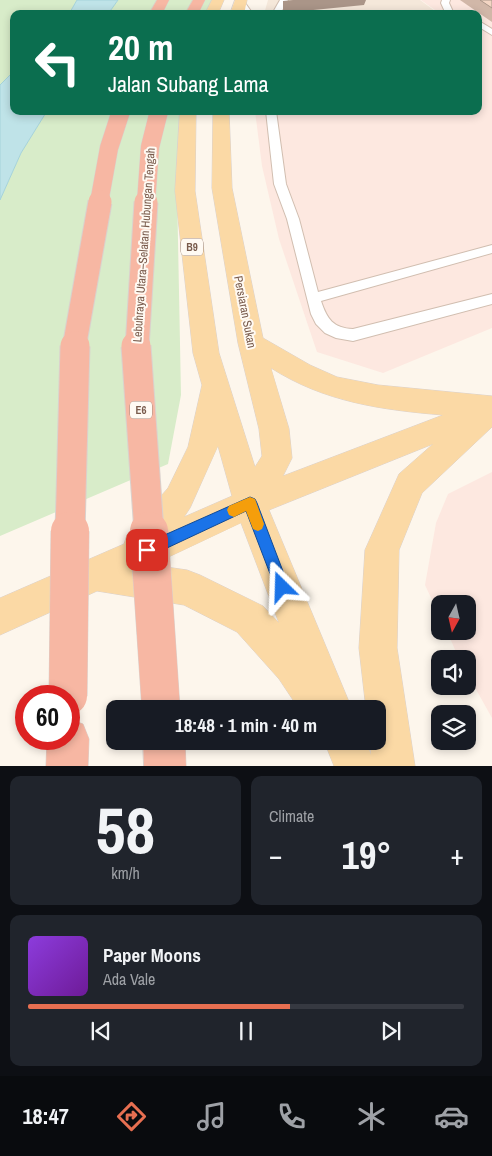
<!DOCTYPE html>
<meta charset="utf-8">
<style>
:root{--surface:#171b24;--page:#20242c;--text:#f1f3f6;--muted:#9ea1a6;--line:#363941;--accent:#e76f51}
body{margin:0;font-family:"Archivo Narrow",sans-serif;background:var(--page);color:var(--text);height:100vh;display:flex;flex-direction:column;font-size:19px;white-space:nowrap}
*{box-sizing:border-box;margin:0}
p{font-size:16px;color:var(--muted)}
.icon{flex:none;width:28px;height:28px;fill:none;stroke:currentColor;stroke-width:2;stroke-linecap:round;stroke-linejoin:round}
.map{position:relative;height:766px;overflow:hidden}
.sheet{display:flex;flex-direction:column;gap:10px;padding:10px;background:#0d0f14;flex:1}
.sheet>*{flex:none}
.hud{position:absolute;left:10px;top:10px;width:472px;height:105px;border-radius:10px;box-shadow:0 2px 8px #0003;background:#0b6e4f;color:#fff;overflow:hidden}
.needle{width:32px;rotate:188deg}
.tools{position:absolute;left:431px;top:595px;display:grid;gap:10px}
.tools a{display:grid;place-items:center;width:45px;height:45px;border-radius:10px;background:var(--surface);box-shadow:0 2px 8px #0003;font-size:25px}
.speed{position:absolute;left:15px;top:685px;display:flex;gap:10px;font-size:25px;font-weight:700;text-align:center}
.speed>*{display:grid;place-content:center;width:65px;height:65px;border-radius:50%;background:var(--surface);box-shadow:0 2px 8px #0003;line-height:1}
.speed .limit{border:8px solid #d22;background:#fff;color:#111}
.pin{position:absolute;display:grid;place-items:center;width:42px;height:42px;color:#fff;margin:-21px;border-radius:10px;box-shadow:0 2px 8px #0006}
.me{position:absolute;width:55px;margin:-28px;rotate:338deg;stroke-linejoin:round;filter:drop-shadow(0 0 4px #0008)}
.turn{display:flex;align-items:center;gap:18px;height:105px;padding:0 15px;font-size:22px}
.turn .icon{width:65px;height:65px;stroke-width:2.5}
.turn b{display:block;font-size:35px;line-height:42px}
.big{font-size:38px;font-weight:800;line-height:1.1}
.sheet .card{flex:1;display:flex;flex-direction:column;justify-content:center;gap:8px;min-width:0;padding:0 18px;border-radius:10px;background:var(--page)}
.sheet .dial{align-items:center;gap:0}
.dial b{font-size:65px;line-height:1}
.song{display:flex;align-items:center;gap:15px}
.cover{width:60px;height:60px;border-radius:8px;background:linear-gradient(135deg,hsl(270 70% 55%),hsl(280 70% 35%))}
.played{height:5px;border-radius:2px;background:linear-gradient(90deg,var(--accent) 60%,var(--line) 60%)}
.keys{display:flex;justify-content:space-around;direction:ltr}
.heat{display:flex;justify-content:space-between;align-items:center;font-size:28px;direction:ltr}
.sheet .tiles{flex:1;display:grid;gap:10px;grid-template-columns:1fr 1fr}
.card:last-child{grid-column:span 2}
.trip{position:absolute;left:106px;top:700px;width:280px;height:50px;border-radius:10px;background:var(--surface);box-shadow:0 2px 8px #0003;font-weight:800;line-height:50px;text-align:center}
.dock{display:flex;height:80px;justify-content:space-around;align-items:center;background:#090b0e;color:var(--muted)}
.dock .icon{width:35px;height:35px}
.dock .on{color:var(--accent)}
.dock b{font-size:22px;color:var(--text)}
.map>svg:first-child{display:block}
.residential{fill:#f5e8da}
.commercial{fill:#fde8e0}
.green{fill:#d8ecc9}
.water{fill:#bfe3e8;stroke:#a5d3da}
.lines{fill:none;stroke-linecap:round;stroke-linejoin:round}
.lane-casing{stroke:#d1beb0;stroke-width:2}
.primary-casing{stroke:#dad1cd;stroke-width:1}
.highway-casing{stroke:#dad1cd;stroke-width:1}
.lane{fill:#fff;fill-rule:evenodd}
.primary{fill:#fbd9a5;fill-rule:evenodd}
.highway{fill:#f7b7a3;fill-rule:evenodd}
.highway-bridge-far3-casing{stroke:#dad1cd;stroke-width:19;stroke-linecap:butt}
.highway-bridge-far2-casing{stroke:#dad1cd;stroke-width:25;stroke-linecap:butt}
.highway-bridge-far1-casing{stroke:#dad1cd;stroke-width:31;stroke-linecap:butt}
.highway-bridge-casing{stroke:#dad1cd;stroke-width:39;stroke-linecap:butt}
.highway-bridge-far3{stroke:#f7b7a3;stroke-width:18}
.highway-bridge-far2{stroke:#f7b7a3;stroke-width:23}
.highway-bridge-far1{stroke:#f7b7a3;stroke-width:29}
.highway-bridge{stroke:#f7b7a3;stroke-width:38}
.wall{fill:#d1b7a8}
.shaded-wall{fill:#aa9588}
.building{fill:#f3d5c3;stroke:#aa9588}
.route{fill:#1a73e8;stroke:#114b97}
.slow{fill:#f59e0b}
.labels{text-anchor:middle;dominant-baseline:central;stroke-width:4;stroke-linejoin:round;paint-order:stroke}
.shield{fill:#fffaf3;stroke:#a28b7f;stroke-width:1}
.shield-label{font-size:11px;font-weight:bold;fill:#7a5c4d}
.street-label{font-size:12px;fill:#7a5c4d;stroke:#fffaf3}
</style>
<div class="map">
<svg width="492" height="766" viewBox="0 0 492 766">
<rect width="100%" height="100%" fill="#fdf6ec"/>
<path class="residential" d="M268 0H420L435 11 412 14H264Z"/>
<g class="commercial">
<path d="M421 0H492V328L383 373 317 352 279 239 262 166 255 111H479V14H412L435 10Z"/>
<path d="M492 472V718L468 675V659H459L447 631H468V604H440V617L425 585 436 523 448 494Z"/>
</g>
<g class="green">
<path d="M0 0H77L69 14H14V71L0 85Z"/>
<path d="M118 0H222L216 14H108Z"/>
<path d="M47 111H183L177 189 181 395 168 464 0 536V200L21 153Z"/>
</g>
<g class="water">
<path d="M77 0H118L108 14H69Z"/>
<path d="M14 71V111H47L21 153 0 200V85Z"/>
</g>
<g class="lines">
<defs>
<g id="lane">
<path d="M237 0H243L253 14H245L236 2Z"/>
<path d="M280 0H288L280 14H272Z"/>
<path d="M442 0H450L449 3 454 14H446L441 3Z"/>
<path d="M479 21 492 29V35L479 27Z"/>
<path d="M266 111H276L286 184 299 219 318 292 492 245V253L321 301C327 319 333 328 353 329L492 294V304L353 341 336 338 325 333 316 324 311 314 287 219 274 184Z"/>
</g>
<g id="primary">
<path d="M212 0H224L218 14H205Z"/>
<path d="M235 0H247L244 14H230Z"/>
<path d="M180 111H196L195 191 219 353 255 467 262 456 259 429 238 343 212 188 213 111H229L232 188 263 338 310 365 337 377 378 385 492 396V427L422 493 399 550 397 648 415 766H334L324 741H366L371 755 370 741H378V709H366L359 648 365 550 399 474 433 444 269 510 352 709H299L279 679 237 632 184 605 97 591 0 635V598L124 544 127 535 168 488 188 447 202 385 193 353 175 191ZM271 368C324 402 382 410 443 415L283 476 292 458 289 429ZM218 446 232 496 184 517 190 508ZM241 523 279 623 263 606 200 575 187 570 152 565Z"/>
</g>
<g id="highway">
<path d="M157 0H169L162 14H149Z"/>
<path d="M193 0H205L198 14H185Z"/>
<path d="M69 719 83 724 89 739 88 766H46L47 739H69Z"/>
<path d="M143 741H185L186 766H144Z"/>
</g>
</defs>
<use href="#lane" class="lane-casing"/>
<use href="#primary" class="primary-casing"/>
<use href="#highway" class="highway-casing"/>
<use href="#lane" class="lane"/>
<use href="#primary" class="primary"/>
<use href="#highway" class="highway"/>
<defs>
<g id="highway-bridge-far3">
<path d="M99 203 109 148 121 111"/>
<path d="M146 203 150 147 159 111"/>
</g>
<g id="highway-bridge-far2">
<path d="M74 348 100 202"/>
<path d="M137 348 146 202"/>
</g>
<g id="highway-bridge-far1">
<path d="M136 346 149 532"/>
<path d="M70 532 75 346"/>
</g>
<g id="highway-bridge">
<path d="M149 531 161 709"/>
<path d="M68 696 70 531"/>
</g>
</defs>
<use href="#highway-bridge-far3" class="highway-bridge-far3-casing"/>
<use href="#highway-bridge-far2" class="highway-bridge-far2-casing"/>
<use href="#highway-bridge-far1" class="highway-bridge-far1-casing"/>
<use href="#highway-bridge" class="highway-bridge-casing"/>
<use href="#highway-bridge-far3" class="highway-bridge-far3"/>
<use href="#highway-bridge-far2" class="highway-bridge-far2"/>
<use href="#highway-bridge-far1" class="highway-bridge-far1"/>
<use href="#highway-bridge" class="highway-bridge"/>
</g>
<path class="wall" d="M460 0H492V22Z"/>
<path class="shaded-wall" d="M293 0H366L364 5 283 13V1Z"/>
<path class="building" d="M480 0H492V8Z"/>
<path class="route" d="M250 497 255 499 257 503 289 587 287 592 282 594 277 592 246 511 152 555 147 557 142 555 140 550 142 545Z"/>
<path class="slow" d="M250 497 255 499 264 524 262 529 258 531 253 529 246 511 234 517 229 515 227 510 229 506Z"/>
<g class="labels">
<g class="shield">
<rect x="181" y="238.5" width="22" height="17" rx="4"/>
<rect x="130" y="401.5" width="22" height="17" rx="4"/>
</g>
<g class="shield-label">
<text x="192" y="247">B9</text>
<text x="141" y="410">E6</text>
</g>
<g class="street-label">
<text transform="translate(144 245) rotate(-86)">Lebuhraya Utara–Selatan Hubungan Tengah</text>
<text transform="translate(245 312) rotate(79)">Persiaran Sukan</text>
</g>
</g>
</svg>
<div class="tools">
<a><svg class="needle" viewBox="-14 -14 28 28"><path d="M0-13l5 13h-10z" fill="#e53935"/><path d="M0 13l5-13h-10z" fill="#9ea1a6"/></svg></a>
<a><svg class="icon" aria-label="sound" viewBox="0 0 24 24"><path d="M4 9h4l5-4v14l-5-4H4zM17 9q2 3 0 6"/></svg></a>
<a><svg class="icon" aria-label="layers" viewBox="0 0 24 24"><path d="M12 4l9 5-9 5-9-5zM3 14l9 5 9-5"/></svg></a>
</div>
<div class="speed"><div class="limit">60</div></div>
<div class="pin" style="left:147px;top:550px;background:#d93025"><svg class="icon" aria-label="arrive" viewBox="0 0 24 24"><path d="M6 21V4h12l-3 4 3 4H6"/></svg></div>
<svg class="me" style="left:282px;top:587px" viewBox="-20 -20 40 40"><path d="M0-17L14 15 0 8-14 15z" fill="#1a73e8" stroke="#fff" stroke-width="4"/></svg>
<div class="trip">18:48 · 1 min · 40 m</div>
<div class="hud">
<div class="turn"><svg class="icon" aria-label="left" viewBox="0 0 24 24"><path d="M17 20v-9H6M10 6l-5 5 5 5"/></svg><div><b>20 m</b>Jalan Subang Lama</div></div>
</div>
</div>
<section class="sheet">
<div class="tiles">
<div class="card dial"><b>58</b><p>km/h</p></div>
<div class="card"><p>Climate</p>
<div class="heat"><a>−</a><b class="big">19°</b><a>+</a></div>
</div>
<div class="card">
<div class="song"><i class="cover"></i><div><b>Paper Moons</b><p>Ada Vale</p></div></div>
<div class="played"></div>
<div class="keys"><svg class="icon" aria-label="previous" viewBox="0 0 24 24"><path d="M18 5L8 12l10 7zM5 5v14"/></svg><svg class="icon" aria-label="pause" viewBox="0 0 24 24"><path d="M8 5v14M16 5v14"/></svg><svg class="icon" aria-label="next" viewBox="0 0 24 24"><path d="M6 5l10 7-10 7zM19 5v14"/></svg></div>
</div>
</div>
</section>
<nav class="dock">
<b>18:47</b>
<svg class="icon on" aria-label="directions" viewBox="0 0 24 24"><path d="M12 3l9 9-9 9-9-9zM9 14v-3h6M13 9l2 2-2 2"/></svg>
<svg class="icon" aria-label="music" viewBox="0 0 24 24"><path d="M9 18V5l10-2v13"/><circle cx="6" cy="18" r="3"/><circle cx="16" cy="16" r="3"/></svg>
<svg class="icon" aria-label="phone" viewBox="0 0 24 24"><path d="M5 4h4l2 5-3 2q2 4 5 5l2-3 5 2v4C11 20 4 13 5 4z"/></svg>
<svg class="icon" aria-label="climate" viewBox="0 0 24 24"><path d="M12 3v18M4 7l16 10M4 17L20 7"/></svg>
<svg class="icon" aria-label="car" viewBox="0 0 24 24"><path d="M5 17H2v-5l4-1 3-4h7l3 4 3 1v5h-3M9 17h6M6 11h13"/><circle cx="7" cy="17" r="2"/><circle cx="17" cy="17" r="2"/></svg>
</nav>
